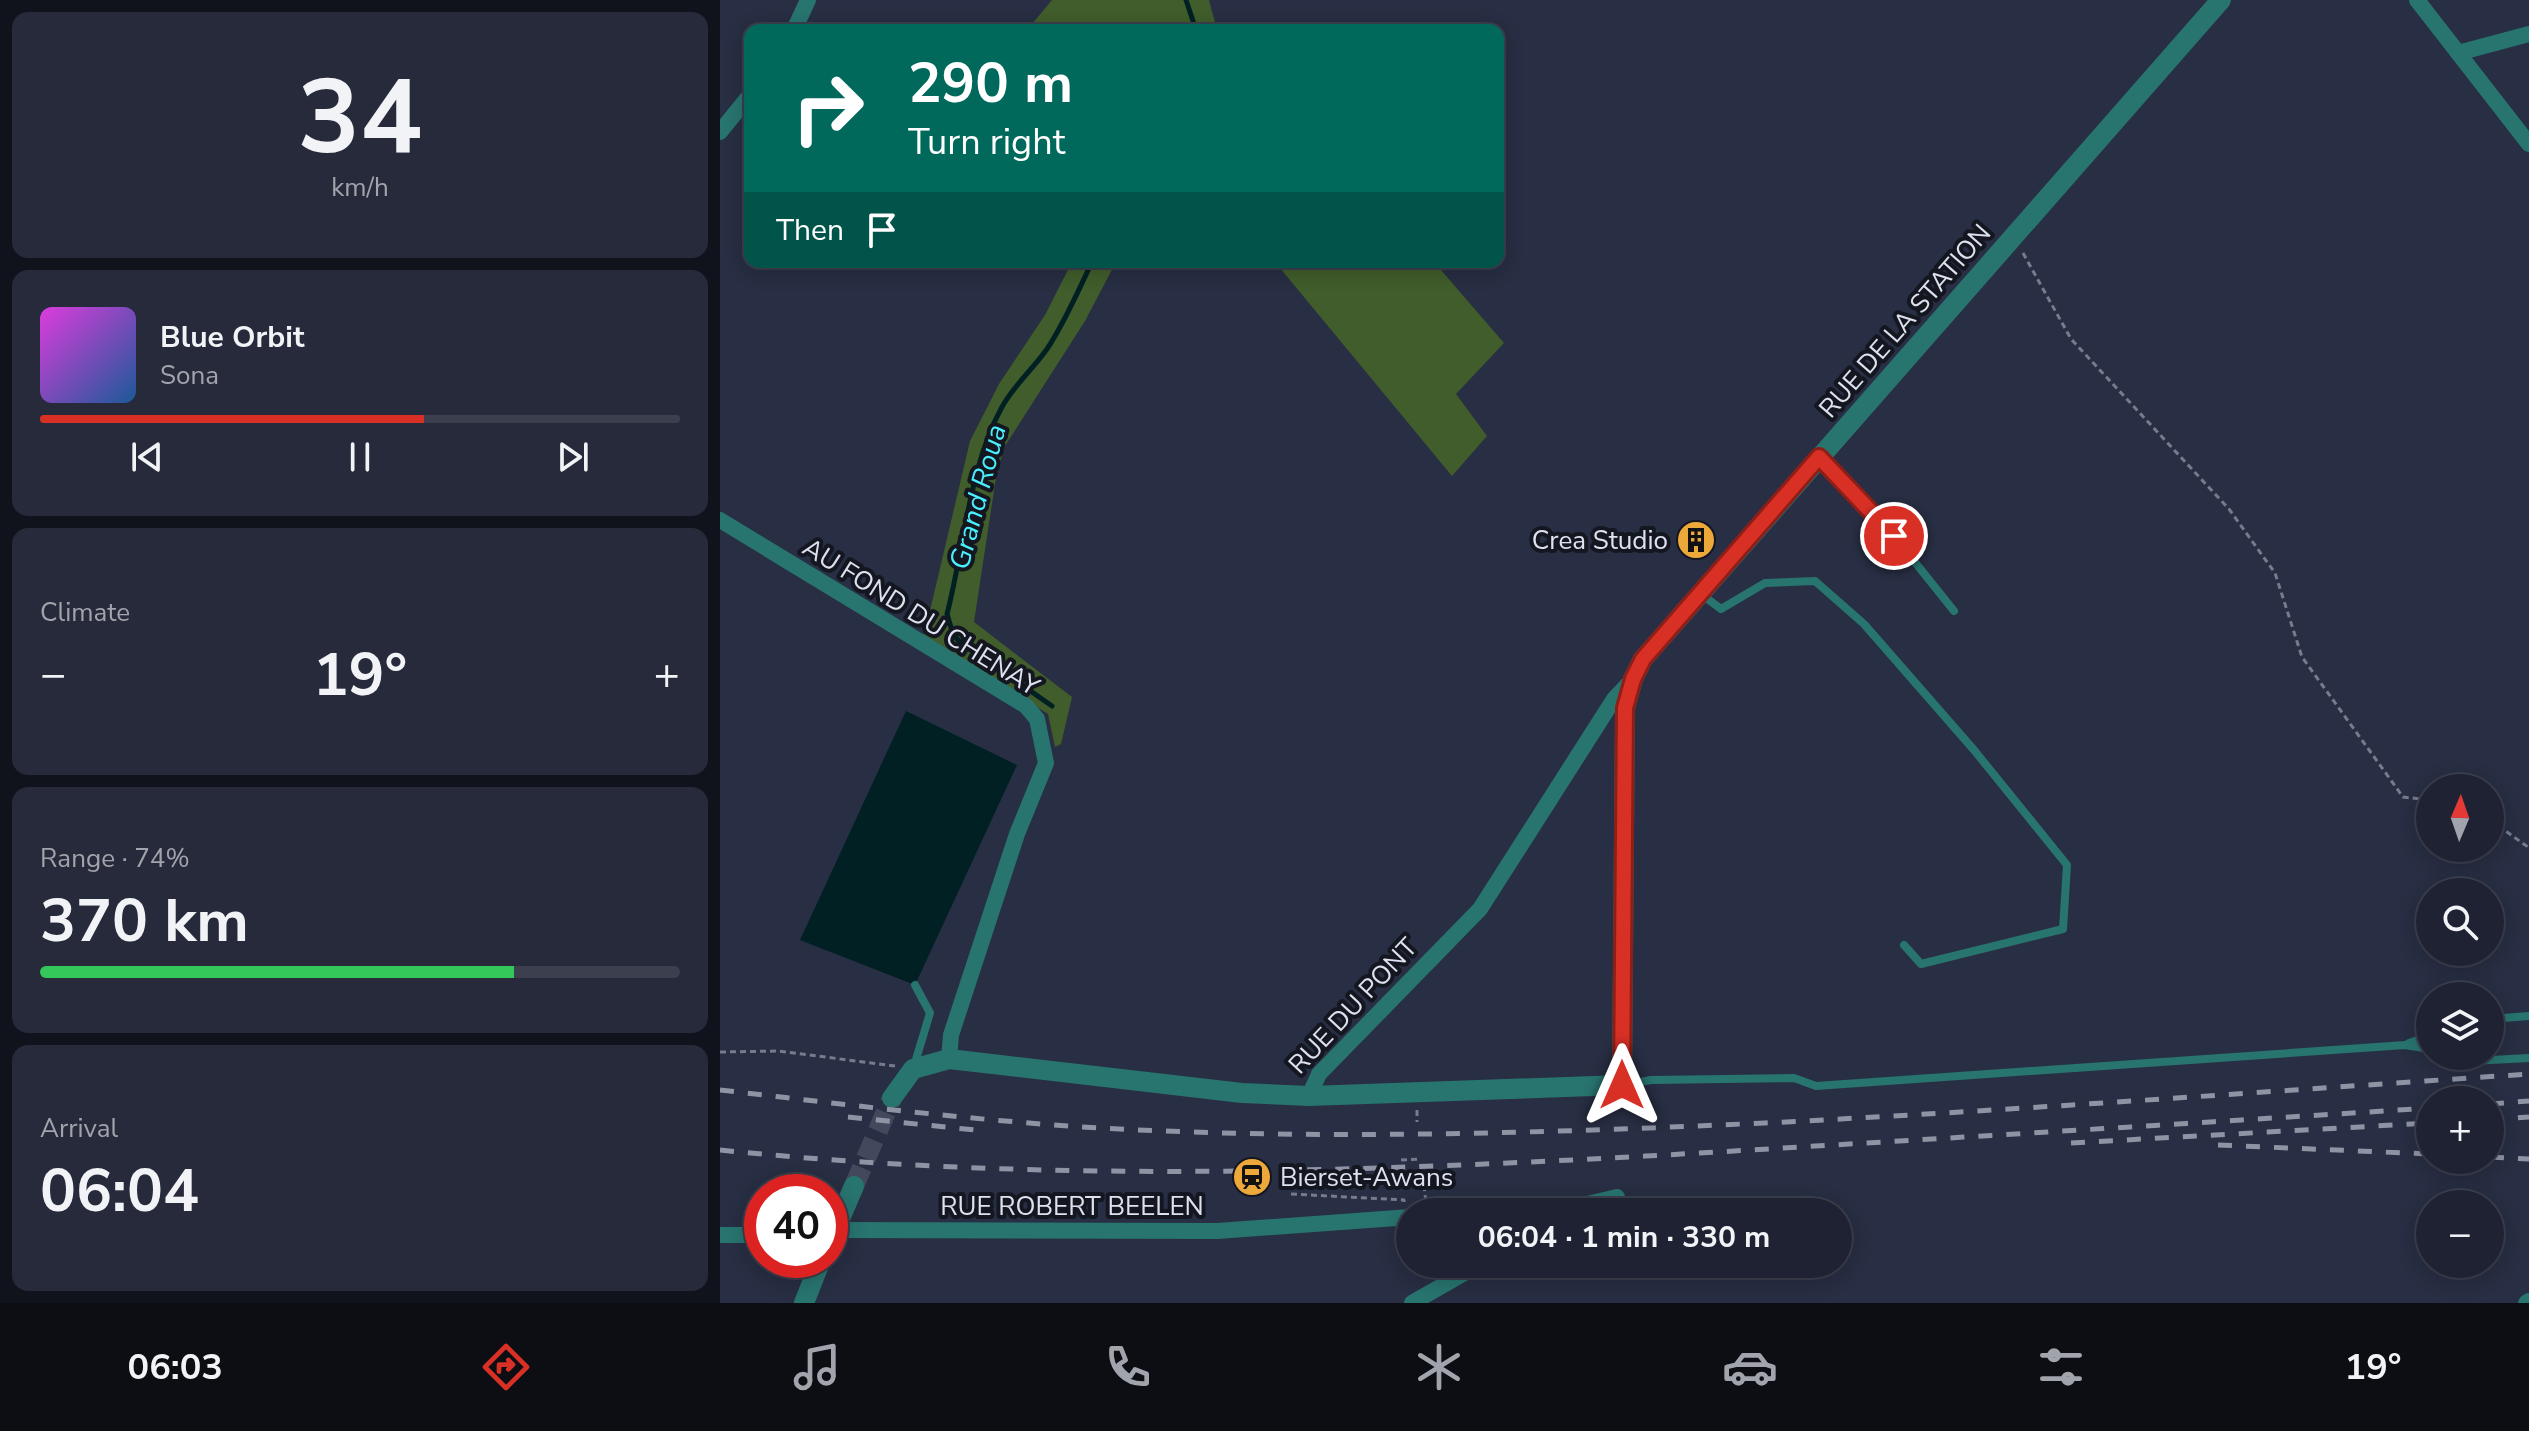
<!DOCTYPE html>
<meta charset="utf-8">
<style>
:root{--surface:#1e2232;--page:#262a3a;--text:#f1f3f6;--muted:#a1a4ac;--line:#3c3f4d;--accent:#d93025}
body{margin:0;font-family:"Nunito Sans",sans-serif;background:var(--page);color:var(--text);height:100vh;display:flex;flex-direction:column;font-size:30px;white-space:nowrap}
*{box-sizing:border-box;margin:0}
p{font-size:26px;color:var(--muted)}
.icon{flex:none;width:44px;height:44px;fill:none;stroke:currentColor;stroke-width:2;stroke-linecap:round;stroke-linejoin:round}
.map{position:relative;flex:1;overflow:hidden}
.side{display:flex;flex-direction:column;gap:12px;padding:12px;background:#10131c;width:720px}
.side>*{flex:none}
.guide{position:absolute;left:24px;top:24px;width:760px;height:244px;border-radius:16px;box-shadow:0 4px 20px #0003,0 0 0 2px var(--line);background:#00695c;color:#fff;overflow:hidden}
.needle{width:52px;rotate:2deg}
.tools{position:absolute;left:1696px;top:774px;display:grid;gap:16px}
.tools a{display:grid;place-items:center;width:88px;height:88px;border-radius:50%;background:var(--surface);box-shadow:0 4px 20px #0003,0 0 0 2px var(--line);font-size:40px}
.speed{position:absolute;left:24px;top:1174px;display:flex;gap:16px;font-size:40px;font-weight:700;text-align:center}
.speed>*{display:grid;place-content:center;width:104px;height:104px;border-radius:50%;background:var(--surface);box-shadow:0 4px 20px #0003,0 0 0 2px var(--line);line-height:1}
.speed .limit{border:12px solid #d22;background:#fff;color:#111}
.pin{position:absolute;display:grid;place-items:center;width:68px;height:68px;color:#fff;margin:-34px;border:4px solid #fff;border-radius:50%;box-shadow:0 2px 8px #0007}
.me{position:absolute;width:88px;margin:-44px;rotate:0deg;stroke-linejoin:round;filter:drop-shadow(0 0 6px #0008)}
.turn{display:flex;align-items:center;gap:28px;height:168px;padding:0 32px;font-size:36px}
.turn .icon{width:104px;height:104px;stroke-width:2.5}
.turn b{display:block;font-size:56px;line-height:68px}
.then{display:flex;align-items:center;height:76px;padding:0 32px;background:#0003;gap:16px;font-size:30px}
.big{font-size:60px;font-weight:700;line-height:1.1}
.side .card{flex:1;display:flex;flex-direction:column;justify-content:center;gap:12px;min-width:0;padding:0 28px;border-radius:16px;background:var(--page)}
.side .dial{align-items:center;gap:0}
.dial b{font-size:104px;line-height:1}
.song{display:flex;align-items:center;gap:24px}
.cover{width:96px;height:96px;border-radius:12px;background:linear-gradient(135deg,hsl(300 70% 55%),hsl(210 70% 35%))}
.played{height:8px;border-radius:4px;background:linear-gradient(90deg,var(--accent) 60%,var(--line) 60%)}
.keys{display:flex;justify-content:space-around;direction:ltr}
.heat{display:flex;justify-content:space-between;align-items:center;font-size:44px;direction:ltr}
.charge{height:12px;border-radius:6px;background:linear-gradient(90deg,#34c759 74%,var(--line) 0)}
.trip{position:absolute;left:676px;top:1198px;width:456px;height:80px;border-radius:40px;background:var(--surface);box-shadow:0 4px 20px #0003,0 0 0 2px var(--line);font-weight:700;line-height:80px;text-align:center}
.tab-bar{display:flex;height:128px;justify-content:space-around;align-items:center;background:#0c0e14;color:var(--muted)}
.tab-bar .icon{width:56px;height:56px}
.tab-bar .active{color:var(--accent)}
.tab-bar b{font-size:36px;color:var(--text)}
main{display:flex;flex:1;min-height:0}
.map>svg:first-child{display:block}
.green{fill:#415d2b}
.water{fill:#002024}
.lines{fill:none;stroke-linecap:round;stroke-linejoin:round}
.stream{stroke:#002024;stroke-width:5}
.tertiary-tunnel{stroke:#43495d;stroke-width:20;stroke-dasharray:20 10;stroke-linecap:butt}
.path{stroke:#767b8d;stroke-width:3;stroke-dasharray:6 4;stroke-linecap:butt}
.service{stroke:#28746f;stroke-width:8}
.minor{stroke:#28746f;stroke-width:16}
.tertiary{stroke:#28746f;stroke-width:20}
.rail{stroke:#8f94a5;stroke-width:5;stroke-dasharray:14 14;stroke-linecap:butt}
.route-casing{stroke:#8d1f18;stroke-width:20}
.route{stroke:#d93025;stroke-width:14}
.labels{text-anchor:middle;dominant-baseline:central;stroke-width:8;stroke-linejoin:round;paint-order:stroke}
.street-label{font-size:26px;fill:#dee2f0;stroke:#141720}
.poi-label{font-size:26px;fill:#dee2f0;stroke:#141720;text-anchor:end}
.water-label{font-size:28px;font-style:italic;fill:#49effe;stroke:#141720}
</style>
<main>
<section class="side">
<div class="card dial"><b>34</b><p>km/h</p></div>
<div class="card">
<div class="song"><i class="cover"></i><div><b>Blue Orbit</b><p>Sona</p></div></div>
<div class="played"></div>
<div class="keys"><svg class="icon" aria-label="previous" viewBox="0 0 24 24"><path d="M18 5L8 12l10 7zM5 5v14"/></svg><svg class="icon" aria-label="pause" viewBox="0 0 24 24"><path d="M8 5v14M16 5v14"/></svg><svg class="icon" aria-label="next" viewBox="0 0 24 24"><path d="M6 5l10 7-10 7zM19 5v14"/></svg></div>
</div>
<div class="card"><p>Climate</p>
<div class="heat"><a>−</a><b class="big">19°</b><a>+</a></div>
</div>
<div class="card"><p>Range · 74%</p><b class="big">370 km</b><div class="charge"></div></div>
<div class="card"><p>Arrival</p><b class="big">06:04</b></div>
</section>
<div class="map">
<svg width="1809" height="1303" viewBox="0 0 1809 1303">
<rect width="100%" height="100%" fill="#282e43"/>
<g class="green">
<path d="M332 0H489L497 30H307Z"/>
<path d="M352 262H396L365 321 285 446 277 471 254 622 352 697 341 744 335 747 328 714 204 636 250 441 279 384 325 315Z"/>
<path d="M555 262H714L784 343 736 394 767 436 732 476Z"/>
</g>
<path class="water" d="M186 711 297 765 195 985 80 940Z"/>
<g class="lines">
<g class="stream">
<path d="M466 0 476 30"/>
<path d="M332 706 239 641 233 634 227 614C244 549 249 466 282 407 294 385 313 369 327 349 345 322 358 291 372 262"/>
</g>
<path class="tertiary-tunnel" d="M134 1186 172 1098"/>
<g class="path">
<path d="M1303 253 1351 339 1509 509 1555 573 1582 657 1683 797 1710 800"/>
<path d="M1770 820 1808 847"/>
<path d="M0 1052 58 1051 175 1066"/>
<path d="M697 1110V1122"/>
<path d="M681 1160 701 1159"/>
<path d="M571 1194 684 1200V1202"/>
<path d="M697 1203 706 1202 704 1186"/>
</g>
<g class="service">
<path d="M1100 458 1174 536 1234 611"/>
<path d="M981 594 1001 609 1045 583 1095 581 1144 624 1254 750 1347 865 1343 929 1201 964 1184 945"/>
<path d="M1770 1019 1809 1016"/>
<path d="M1689 1043 1710 1036"/>
<path d="M1731 1056 1752 1061 1809 1058"/>
<path d="M194 1066 210 1013 195 985"/>
<path d="M903 1085 931 1080 1074 1078 1096 1086 1685 1045 1710 1049"/>
</g>
<g class="minor">
<path d="M1697 0 1809 144"/>
<path d="M74 30 88 0"/>
<path d="M1738 53 1809 34"/>
<path d="M0 132 30 95"/>
<path d="M0 520 306 706 317 719 326 763 297 834 231 1035 229 1059"/>
<path d="M589 1096 599 1074 760 909 894 699 912 680"/>
<path d="M762 1212 863 1205 897 1197"/>
<path d="M110 1230 497 1231 690 1217"/>
<path d="M0 1235H42"/>
<path d="M692 1303 760 1264"/>
<path d="M1806 1303 1809 1301"/>
</g>
<g class="tertiary">
<path d="M172 1098 193 1069 229 1059 522 1093 589 1096 902 1085 905 708 913 679 923 659 1501 0"/>
<path d="M110 1242 134 1186"/>
<path d="M84 1303 101 1260"/>
</g>
<g class="rail">
<path d="M0 1090C148 1107 296 1126 444 1131 645 1139 845 1132 1045 1123 1300 1110 1554 1091 1809 1074"/>
<path d="M1770 1104 1809 1101"/>
<path d="M128 1117 255 1130"/>
<path d="M1770 1120 1809 1117"/>
<path d="M1351 1143 1710 1123"/>
<path d="M1498 1145 1710 1154"/>
<path d="M0 1150C338 1185 676 1171 1014 1151 1246 1137 1478 1123 1710 1108"/>
<path d="M1770 1157 1809 1159"/>
</g>
</g>
<g class="lines">
<defs>
<path id="route" d="M902 1085 905 708 913 679 923 659 1099 457 1174 536"/>
</defs>
<use href="#route" class="route-casing"/>
<use href="#route" class="route"/>
</g>
<defs>
<symbol id="building-disc" viewBox="-11 -11 22 22"><circle r="9.5" fill="#eda83b" stroke="#141720"/><path d="M-4-6H4V6H1V3H-1V6H-4ZM-2.5-4.3h1.7v1.8h-1.7ZM.8-4.3h1.7v1.8H.8ZM-2.5-1h1.7V.8h-1.7ZM.8-1h1.7V.8H.8Z" fill="#111"/></symbol>
<symbol id="station-disc" viewBox="-11 -11 22 22"><circle r="9.5" fill="#eda83b" stroke="#141720"/><path d="M-3-6H3Q5-6 5-4V2Q5 4 3 4L4.5 6H3L1.5 4h-3L-3 6H-4.5L-3 4Q-5 4-5 2V-4Q-5-6-3-6ZM-3.5-4v3h7v-3ZM-3.5 1v1.5H-2V1ZM2 1v1.5H3.5V1Z" fill="#111"/></symbol>
</defs>
<g fill-rule="evenodd">
<use href="#building-disc" x="954" y="518" width="44" height="44"/>
<use href="#station-disc" x="510" y="1155" width="44" height="44"/>
</g>
<g class="labels">
<g class="street-label">
<text transform="translate(1185 321) rotate(-49)">RUE DE LA STATION</text>
<text transform="translate(201 617) rotate(32)">AU FOND DU CHENAY</text>
<text transform="translate(633 1006) rotate(-47)">RUE DU PONT</text>
<text x="352" y="1206">RUE ROBERT BEELEN</text>
</g>
<g class="poi-label">
<text x="948" y="540">Crea Studio</text>
<text x="560" y="1177" text-anchor="start">Bierset-Awans</text>
</g>
<g class="water-label">
<text transform="translate(258 497) rotate(-75)">Grand Roua</text>
</g>
</g>
</svg>
<div class="tools">
<a><svg class="needle" viewBox="-14 -14 28 28"><path d="M0-13l5 13h-10z" fill="#e53935"/><path d="M0 13l5-13h-10z" fill="#a1a4ac"/></svg></a>
<a><svg class="icon" aria-label="search" viewBox="0 0 24 24"><circle cx="10" cy="10" r="6"/><path d="M15 15l6 6"/></svg></a>
<a><svg class="icon" aria-label="layers" viewBox="0 0 24 24"><path d="M12 4l9 5-9 5-9-5zM3 14l9 5 9-5"/></svg></a>
<a>+</a>
<a>−</a>
</div>
<div class="speed"><div class="limit">40</div></div>
<div class="pin" style="left:1174px;top:536px;background:#d93025"><svg class="icon" aria-label="arrive" viewBox="0 0 24 24"><path d="M6 21V4h12l-3 4 3 4H6"/></svg></div>
<svg class="me" style="left:902px;top:1085px" viewBox="-20 -20 40 40"><path d="M0-17L14 15 0 8-14 15z" fill="#d93025" stroke="#fff" stroke-width="4"/></svg>
<div class="trip">06:04 · 1 min · 330 m</div>
<div class="guide">
<div class="turn"><svg class="icon" aria-label="right" viewBox="0 0 24 24"><path d="M7 20v-9h11M14 6l5 5-5 5"/></svg><div><b>290 m</b>Turn right</div></div>
<div class="then">Then<svg class="icon" aria-label="arrive" viewBox="0 0 24 24"><path d="M6 21V4h12l-3 4 3 4H6"/></svg></div>
</div>
</div>
</main>
<nav class="tab-bar">
<b>06:03</b>
<svg class="icon active" aria-label="directions" viewBox="0 0 24 24"><path d="M12 3l9 9-9 9-9-9zM9 14v-3h6M13 9l2 2-2 2"/></svg>
<svg class="icon" aria-label="music" viewBox="0 0 24 24"><path d="M9 18V5l10-2v13"/><circle cx="6" cy="18" r="3"/><circle cx="16" cy="16" r="3"/></svg>
<svg class="icon" aria-label="phone" viewBox="0 0 24 24"><path d="M5 4h4l2 5-3 2q2 4 5 5l2-3 5 2v4C11 20 4 13 5 4z"/></svg>
<svg class="icon" aria-label="climate" viewBox="0 0 24 24"><path d="M12 3v18M4 7l16 10M4 17L20 7"/></svg>
<svg class="icon" aria-label="car" viewBox="0 0 24 24"><path d="M5 17H2v-5l4-1 3-4h7l3 4 3 1v5h-3M9 17h6M6 11h13"/><circle cx="7" cy="17" r="2"/><circle cx="17" cy="17" r="2"/></svg>
<svg class="icon" aria-label="filters" viewBox="0 0 24 24"><path d="M4 7h16M4 17h16"/><circle cx="9" cy="7" r="2"/><circle cx="15" cy="17" r="2"/></svg>
<b>19°</b>
</nav>
